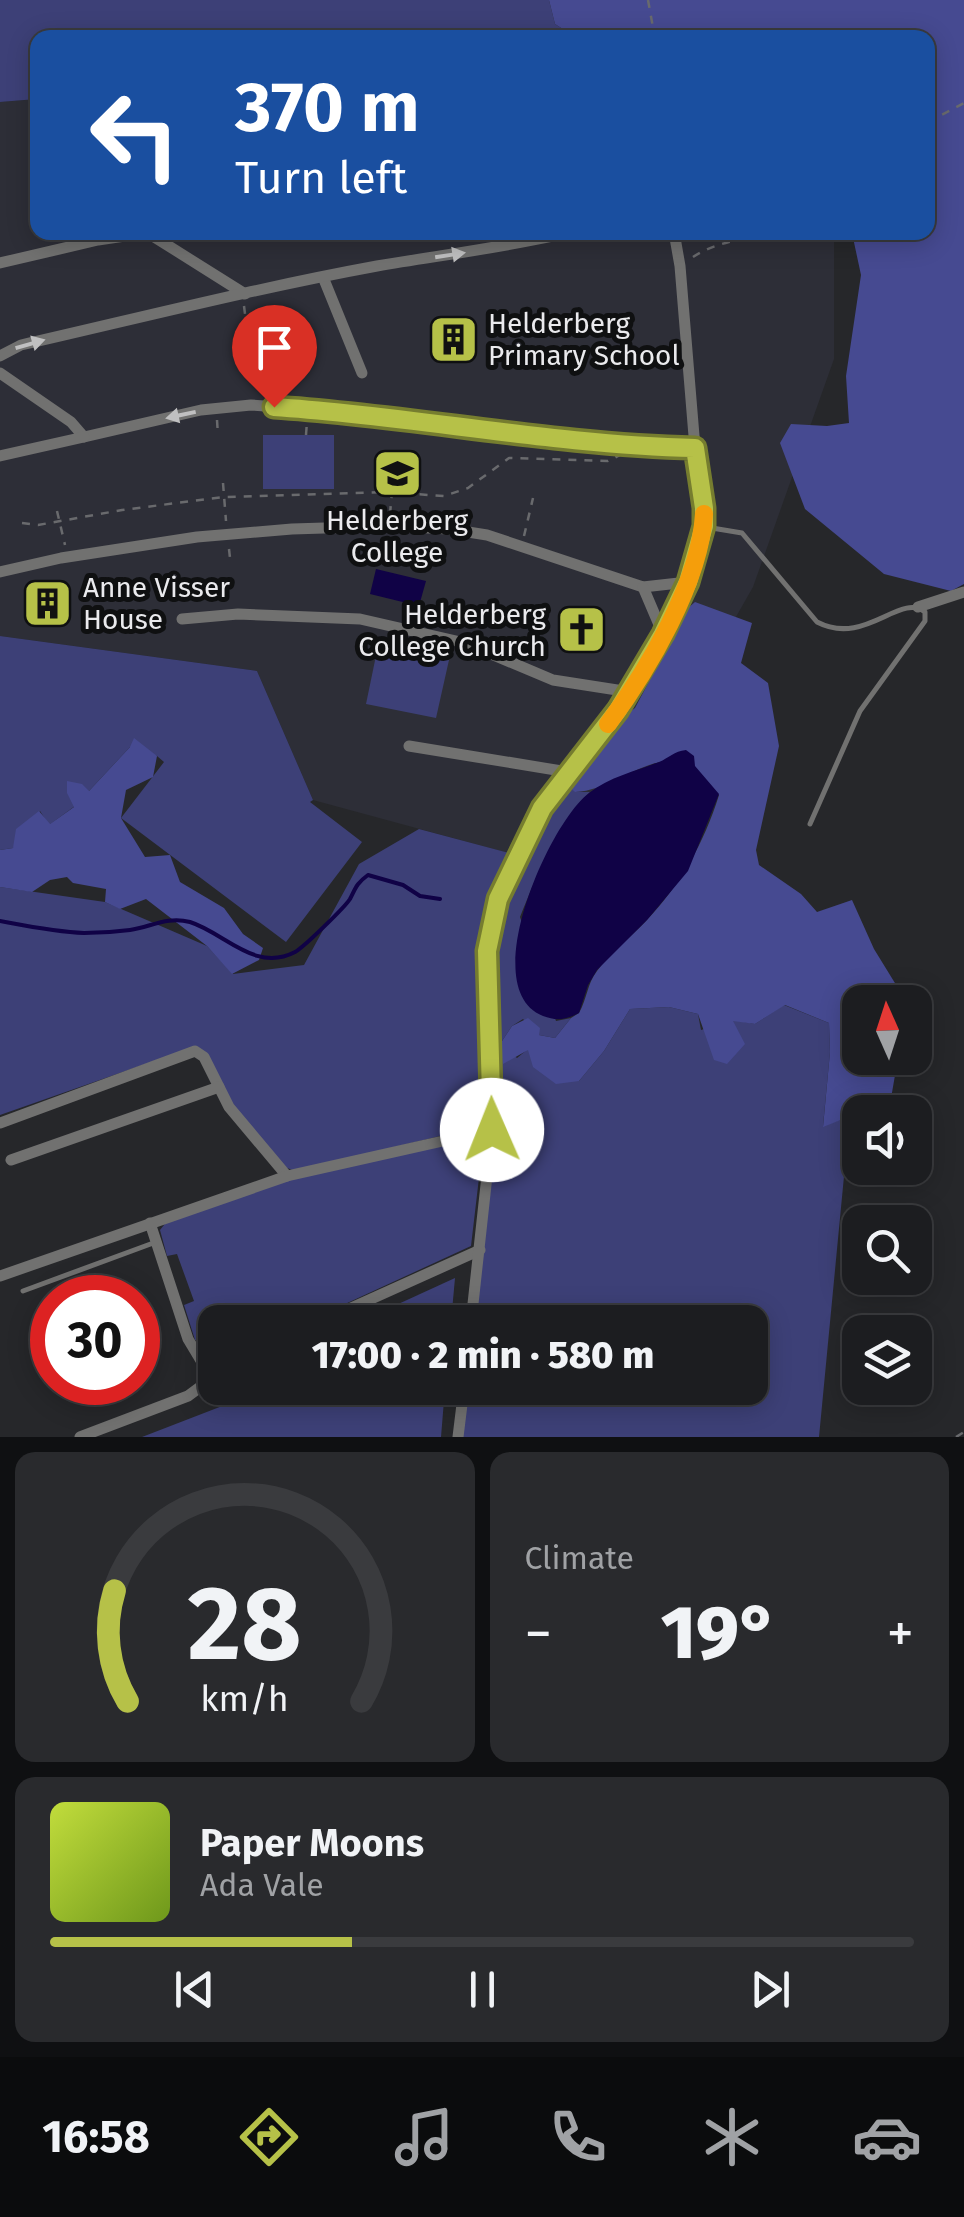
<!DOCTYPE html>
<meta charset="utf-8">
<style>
:root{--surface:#1c1d20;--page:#292a2d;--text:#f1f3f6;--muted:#a0a2a5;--line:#3a3b3e;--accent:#b6c148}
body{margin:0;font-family:"Fira Sans",sans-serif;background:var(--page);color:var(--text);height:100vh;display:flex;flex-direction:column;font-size:38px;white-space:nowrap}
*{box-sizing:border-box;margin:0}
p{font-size:32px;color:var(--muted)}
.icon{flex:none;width:55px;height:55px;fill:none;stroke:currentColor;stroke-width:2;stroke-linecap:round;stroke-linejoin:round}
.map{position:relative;height:1437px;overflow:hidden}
.panel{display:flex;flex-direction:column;gap:15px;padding:15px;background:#0f1012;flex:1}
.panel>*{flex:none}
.banner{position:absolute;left:30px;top:30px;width:905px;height:210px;border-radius:20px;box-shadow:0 5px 25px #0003,0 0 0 2px var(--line);background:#1a4fa0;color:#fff;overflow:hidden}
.needle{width:65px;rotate:357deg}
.fabs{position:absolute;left:842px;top:985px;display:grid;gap:20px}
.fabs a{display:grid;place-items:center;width:90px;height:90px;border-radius:20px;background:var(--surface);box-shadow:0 5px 25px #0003,0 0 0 2px var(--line);font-size:50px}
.speed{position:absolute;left:30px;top:1275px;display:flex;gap:20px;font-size:50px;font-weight:700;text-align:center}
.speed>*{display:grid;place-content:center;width:130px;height:130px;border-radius:50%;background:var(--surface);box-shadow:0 5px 25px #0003,0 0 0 2px var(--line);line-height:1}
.speed .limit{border:15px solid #d22;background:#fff;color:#111}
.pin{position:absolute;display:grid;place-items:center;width:85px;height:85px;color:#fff;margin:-102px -42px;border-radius:50% 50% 50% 0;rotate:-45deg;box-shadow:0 0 10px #0007}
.pin .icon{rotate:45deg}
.me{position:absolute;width:110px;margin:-55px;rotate:359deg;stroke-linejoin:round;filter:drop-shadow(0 0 8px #0008)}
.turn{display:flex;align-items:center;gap:35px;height:210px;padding:0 40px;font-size:45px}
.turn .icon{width:130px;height:130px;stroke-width:2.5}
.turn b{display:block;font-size:70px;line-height:85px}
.big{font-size:75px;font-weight:800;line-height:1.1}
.panel .widget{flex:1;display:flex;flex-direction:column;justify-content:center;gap:15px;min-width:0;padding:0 35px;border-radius:20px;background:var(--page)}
.panel .dial{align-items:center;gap:0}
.dial svg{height:260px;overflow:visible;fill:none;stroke:var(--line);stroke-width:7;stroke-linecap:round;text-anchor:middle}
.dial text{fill:var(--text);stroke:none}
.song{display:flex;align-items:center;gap:30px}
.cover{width:120px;height:120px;border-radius:15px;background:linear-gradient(135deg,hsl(70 70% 55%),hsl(80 70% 35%))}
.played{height:10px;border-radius:5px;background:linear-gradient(90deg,var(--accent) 35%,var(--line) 35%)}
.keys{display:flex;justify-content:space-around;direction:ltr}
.heat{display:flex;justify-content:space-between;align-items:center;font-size:55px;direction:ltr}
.panel .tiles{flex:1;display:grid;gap:15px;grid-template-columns:1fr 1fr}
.widget:last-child{grid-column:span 2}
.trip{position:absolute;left:198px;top:1305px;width:570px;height:100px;border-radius:20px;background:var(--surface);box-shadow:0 5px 25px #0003,0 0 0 2px var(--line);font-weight:800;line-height:100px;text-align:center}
.tab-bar{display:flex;height:160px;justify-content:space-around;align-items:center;background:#0b0c0d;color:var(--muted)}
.tab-bar .icon{width:70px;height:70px}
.tab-bar .active{color:var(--accent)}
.tab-bar b{font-size:45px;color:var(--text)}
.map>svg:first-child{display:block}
.built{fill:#2d2e37}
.green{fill:#3d4077}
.forest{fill:#464a91}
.water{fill:#100246}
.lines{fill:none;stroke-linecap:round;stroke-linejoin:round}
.stream{stroke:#100246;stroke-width:4}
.path{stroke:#696a6d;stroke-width:2.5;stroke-dasharray:8 8;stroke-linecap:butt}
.service{stroke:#717170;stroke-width:5}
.minor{stroke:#717170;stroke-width:11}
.oneway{fill:#c0c0c1}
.route-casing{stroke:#767d2f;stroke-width:25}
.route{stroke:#b6c148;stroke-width:18}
.slow{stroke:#f59e0b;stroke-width:18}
.labels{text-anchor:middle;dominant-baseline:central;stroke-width:10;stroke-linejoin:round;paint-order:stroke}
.poi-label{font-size:28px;fill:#eaeaed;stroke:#0f1011;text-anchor:start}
</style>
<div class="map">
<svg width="964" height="1437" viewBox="0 0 964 1437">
<rect width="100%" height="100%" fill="#26272a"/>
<path class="built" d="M37 99 38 232 834 233V359L753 587 589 875 313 800 257 671 0 636V102Z"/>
<g class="green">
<path d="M0 0H549L555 24 575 37 38 38 37 99 0 102Z"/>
<rect x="263" y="435" width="71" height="54"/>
<path d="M0 636 257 671 313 800 310 802 362 842 286 942 121 818 164 762 157 756 130 747 89 791 68 794 75 806 49 825 40 811 13 848 0 850Z"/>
<path d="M378 646 449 660 436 718 366 704Z"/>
<path d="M568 786 576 792H590C556 826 538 873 520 917L556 1021 571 1018 555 1038 539 1035 523 1019 512 1026 500 1044 517 1058 528 1049 579 1081 604 1051 630 1009 669 1007 698 1014 701 1030 733 1020 755 1024 784 1005 829 1023 830 1052 823 1126 846 1118 860 1124V1135L847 1145 819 1437H462L467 1388H750V1322H474L494 1065 499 1063C498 1035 494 1006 495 978 498 906 529 844 568 786Z"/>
<path d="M419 829 513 854 494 896 485 1005 486 1125 295 1171 279 1165 232 1106 194 1047 0 1115V887L105 902 207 946 233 974 304 965 359 864Z"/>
<path d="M484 1135 471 1246 306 1322H215V1346L195 1340 184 1305 194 1301 177 1254 167 1256 160 1230 168 1220 288 1180Z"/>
<path d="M455 1278 451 1322H359Z"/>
<path d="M237 1388H445L441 1437H142L230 1403Z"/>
</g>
<g class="forest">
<path d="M549 0H964V584L951 591 884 574 805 509 780 443 791 424 827 426 849 423 846 376 861 275 852 233 928 232V38L575 37 555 24Z"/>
<path d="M695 602 752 623 741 663 768 683 779 746 756 850 759 865 801 894 817 912 852 900 874 949 906 1001 860 1002V1058H898L890 1104 875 1112H860V1122L856 1124 846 1118 823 1127 830 1052 829 1023 785 1005 755 1024 733 1021 745 1044 727 1064 714 1060 698 1014 669 1007 630 1009 604 1051 579 1081 556 1084 533 1067 528 1050 503 1064 500 1044 512 1026 528 1018 540 1028 539 1035 555 1038 571 1018 579 1013C587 999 587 984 597 971 611 952 630 938 646 921 681 884 704 843 719 795L660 762C631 768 605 791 575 792L568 786 573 770 601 734 635 708 688 608Z"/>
<path d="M134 738 157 756 153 777 126 790 121 818 145 857 170 855 180 882 224 908 243 934 263 948 259 960 232 974 207 946 146 899 120 909 105 902 106 889 73 883 67 877 50 880 32 892 0 887V850L13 848 16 829 39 811 50 824 74 807 67 793V781L82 784 89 791 130 747Z"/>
</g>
<g class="water">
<path d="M376 569 426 581 419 606 370 594Z"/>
<path d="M686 750 694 756 695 766 719 794 688 871 647 920 597 970 588 985 579 1013C566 1020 556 1021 543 1016 475 989 549 823 589 793 609 777 636 771 659 762 669 758 674 751 686 750Z"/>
</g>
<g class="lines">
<path class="stream" d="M0 921C27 926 56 932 84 933 99 933 115 932 130 930 151 927 167 916 190 922 225 933 255 973 295 952 304 947 345 907 350 899 356 887 357 883 368 875L403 885 420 896 440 899"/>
<g class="path">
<path d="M648 0 654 33 651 38"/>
<path d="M928 122 964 103"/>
<path d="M693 257C715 242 738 242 761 232"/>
<path d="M244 306 252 369 244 370"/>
<path d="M217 420 218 435"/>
<path d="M306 435 307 421"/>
<path d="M223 483 226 521"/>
<path d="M57 511 65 545"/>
<path d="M390 514 393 480"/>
<path d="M22 523 38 525 122 510 224 497 385 492 444 496 468 488 509 458 608 461 620 455"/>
<path d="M524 536 533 498"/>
<path d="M229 549 230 558"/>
<path d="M956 1437 964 1432"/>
</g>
<g class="service">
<path d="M706 527 742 533 817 622C865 647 900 592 925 612V621L860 711 810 824"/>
<path d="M23 1291 156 1242"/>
</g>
<g class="minor">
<path d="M148 233 245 294"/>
<path d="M0 263 98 240 152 232"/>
<path d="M323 277 362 373"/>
<path d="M0 356 21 345C139 318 257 288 377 266 442 255 507 247 572 232"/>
<path d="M0 373 71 422 84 437 201 410 251 405 378 414 575 439 695 448"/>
<path d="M0 456 84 437"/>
<path d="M0 572 61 558 197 537 292 529 389 526 449 529 487 535 643 587 688 582"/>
<path d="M643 587 663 634"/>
<path d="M918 607 964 592"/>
<path d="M182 619 238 614 360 619 465 643 553 680 630 692"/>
<path d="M409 746 568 772"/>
<path d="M0 1123 195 1051 204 1057 229 1107 287 1176"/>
<path d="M11 1160 219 1087"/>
<path d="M150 1223 188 1339 212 1379"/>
<path d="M0 1276 287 1176 492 1130"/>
<path d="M320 1322 480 1250"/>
<path d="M471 1322 492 1130 487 951 498 899 542 808 619 710 663 634 694 566 703 527 705 508 695 448 680 266 674 232"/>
<path d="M199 1353 215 1356"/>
<path d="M80 1437 188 1396 215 1376"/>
<path d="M458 1437 464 1388"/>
</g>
</g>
<defs><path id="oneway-solid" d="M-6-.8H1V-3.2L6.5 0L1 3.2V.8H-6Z" transform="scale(2.5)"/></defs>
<g class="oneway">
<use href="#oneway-solid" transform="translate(450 255) rotate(-9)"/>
<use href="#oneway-solid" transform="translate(30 344) rotate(-16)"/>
<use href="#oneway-solid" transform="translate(181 415) rotate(168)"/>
</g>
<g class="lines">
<defs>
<path id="route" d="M274 407C414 416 554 445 695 448L704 508V526L688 582 663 634 618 710 542 808 498 899 487 951 492 1130"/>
</defs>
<use href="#route" class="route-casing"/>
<use href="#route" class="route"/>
<path class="slow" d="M608 724C648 670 700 582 704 514"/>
</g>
<defs>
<symbol id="building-square" viewBox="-11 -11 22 22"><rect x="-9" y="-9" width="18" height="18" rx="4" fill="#b6c148" stroke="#0f1011"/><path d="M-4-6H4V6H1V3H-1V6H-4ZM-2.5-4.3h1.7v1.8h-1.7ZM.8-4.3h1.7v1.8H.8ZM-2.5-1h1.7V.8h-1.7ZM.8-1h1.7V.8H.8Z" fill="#111"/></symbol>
<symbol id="university-square" viewBox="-11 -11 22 22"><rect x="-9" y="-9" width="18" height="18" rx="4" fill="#b6c148" stroke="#0f1011"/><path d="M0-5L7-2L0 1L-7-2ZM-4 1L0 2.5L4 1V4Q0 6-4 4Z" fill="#111"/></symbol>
<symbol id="church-square" viewBox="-11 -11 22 22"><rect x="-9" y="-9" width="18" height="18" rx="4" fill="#b6c148" stroke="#0f1011"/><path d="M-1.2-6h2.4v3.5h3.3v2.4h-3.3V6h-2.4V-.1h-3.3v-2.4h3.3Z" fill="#111"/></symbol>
</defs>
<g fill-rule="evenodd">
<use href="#building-square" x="426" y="312" width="55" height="55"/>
<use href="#university-square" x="370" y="446" width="55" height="55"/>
<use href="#building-square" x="20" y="576" width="55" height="55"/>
<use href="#church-square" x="554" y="602" width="55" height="55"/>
</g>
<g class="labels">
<g class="poi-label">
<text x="488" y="323">Helderberg<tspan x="488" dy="32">Primary School</tspan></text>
<text x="397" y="520" text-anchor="middle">Helderberg<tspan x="397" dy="32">College</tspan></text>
<text x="83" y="587">Anne Visser<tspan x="83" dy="32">House</tspan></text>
<text x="546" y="614" text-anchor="end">Helderberg<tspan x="546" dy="32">College Church</tspan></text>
</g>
</g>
</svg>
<div class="fabs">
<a><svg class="needle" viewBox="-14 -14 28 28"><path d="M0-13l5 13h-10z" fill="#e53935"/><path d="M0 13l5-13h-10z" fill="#a0a2a5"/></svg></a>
<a><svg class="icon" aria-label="sound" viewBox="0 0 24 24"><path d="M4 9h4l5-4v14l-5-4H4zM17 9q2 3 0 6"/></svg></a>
<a><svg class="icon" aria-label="search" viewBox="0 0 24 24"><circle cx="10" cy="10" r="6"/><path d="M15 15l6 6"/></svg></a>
<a><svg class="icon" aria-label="layers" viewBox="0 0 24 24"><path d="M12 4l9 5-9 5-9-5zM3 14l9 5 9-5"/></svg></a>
</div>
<div class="speed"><div class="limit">30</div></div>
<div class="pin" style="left:274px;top:407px;background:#d93025"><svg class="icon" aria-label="arrive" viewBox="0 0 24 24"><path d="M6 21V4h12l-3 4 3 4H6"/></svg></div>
<svg class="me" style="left:492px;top:1130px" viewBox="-20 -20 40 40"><circle r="19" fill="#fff"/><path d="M0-13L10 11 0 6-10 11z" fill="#b6c148"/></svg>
<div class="trip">17:00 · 2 min · 580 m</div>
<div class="banner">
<div class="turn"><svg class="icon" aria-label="left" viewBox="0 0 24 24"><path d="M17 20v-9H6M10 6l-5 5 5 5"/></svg><div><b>370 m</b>Turn left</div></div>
</div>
</div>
<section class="panel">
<div class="tiles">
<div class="widget dial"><svg viewBox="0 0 100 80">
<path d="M14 69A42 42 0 1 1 86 69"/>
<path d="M14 69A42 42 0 0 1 10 35" stroke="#b6c148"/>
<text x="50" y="56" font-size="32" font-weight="700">28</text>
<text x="50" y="72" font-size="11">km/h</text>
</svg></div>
<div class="widget"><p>Climate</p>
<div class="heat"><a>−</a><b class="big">19°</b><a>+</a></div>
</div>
<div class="widget">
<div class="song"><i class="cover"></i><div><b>Paper Moons</b><p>Ada Vale</p></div></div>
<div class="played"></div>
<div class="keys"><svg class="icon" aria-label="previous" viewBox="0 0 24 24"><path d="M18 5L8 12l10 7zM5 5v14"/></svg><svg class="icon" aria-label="pause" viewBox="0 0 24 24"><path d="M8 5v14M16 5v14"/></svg><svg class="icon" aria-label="next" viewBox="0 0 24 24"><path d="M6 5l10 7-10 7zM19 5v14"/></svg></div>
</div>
</div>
</section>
<nav class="tab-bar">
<b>16:58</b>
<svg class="icon active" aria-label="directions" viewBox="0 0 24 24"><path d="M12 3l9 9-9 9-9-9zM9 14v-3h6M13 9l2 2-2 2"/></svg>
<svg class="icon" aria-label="music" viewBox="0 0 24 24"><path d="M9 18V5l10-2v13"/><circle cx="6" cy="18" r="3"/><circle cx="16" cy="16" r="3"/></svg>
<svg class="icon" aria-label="phone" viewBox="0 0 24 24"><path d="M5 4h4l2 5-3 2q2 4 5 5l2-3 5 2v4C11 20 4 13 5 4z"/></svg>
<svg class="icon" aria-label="climate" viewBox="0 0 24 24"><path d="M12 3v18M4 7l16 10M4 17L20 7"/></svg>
<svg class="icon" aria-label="car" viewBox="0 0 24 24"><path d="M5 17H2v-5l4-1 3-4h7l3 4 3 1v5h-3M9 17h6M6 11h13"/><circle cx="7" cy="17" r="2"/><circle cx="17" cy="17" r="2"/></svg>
</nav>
